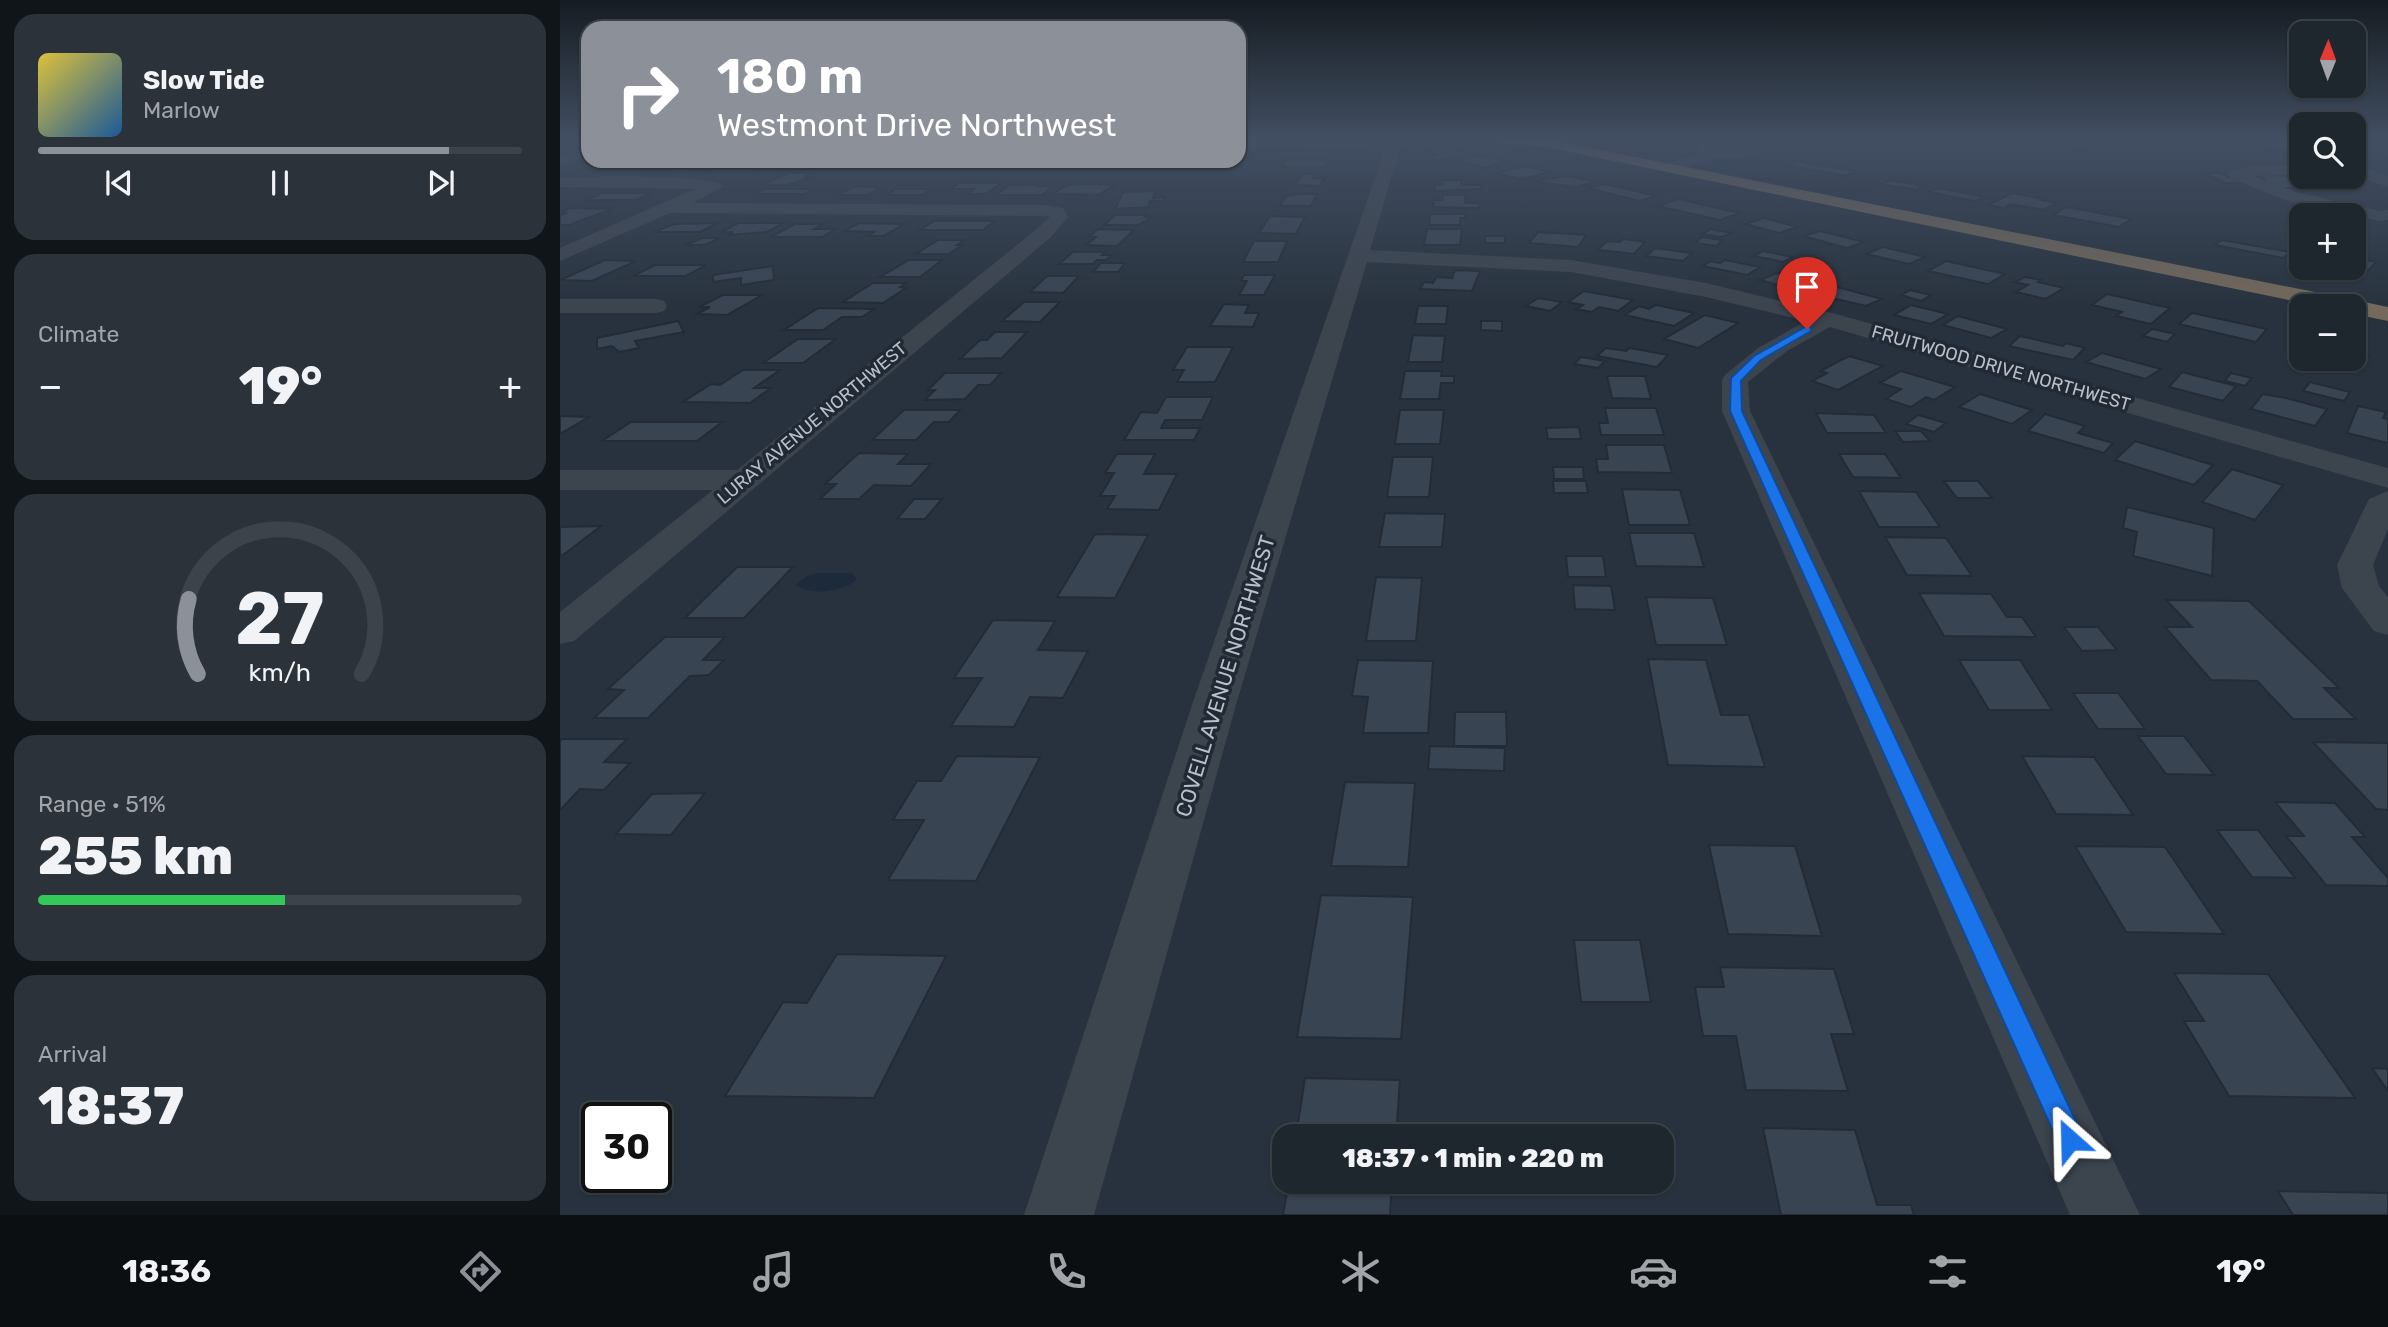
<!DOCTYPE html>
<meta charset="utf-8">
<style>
:root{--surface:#1e262e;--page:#2b323a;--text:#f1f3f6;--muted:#a1a5aa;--line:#3c434a;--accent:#8c9099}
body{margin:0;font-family:Rubik,sans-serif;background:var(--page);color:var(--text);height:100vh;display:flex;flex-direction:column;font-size:26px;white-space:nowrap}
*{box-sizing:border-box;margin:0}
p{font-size:23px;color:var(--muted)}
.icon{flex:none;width:38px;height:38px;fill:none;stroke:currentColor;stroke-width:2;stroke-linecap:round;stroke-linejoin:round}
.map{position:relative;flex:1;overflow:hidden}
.panel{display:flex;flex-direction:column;gap:14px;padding:14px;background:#101519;width:560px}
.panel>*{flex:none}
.top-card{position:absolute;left:21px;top:21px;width:665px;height:147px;border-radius:21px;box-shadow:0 2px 5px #0004,0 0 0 2px var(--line);background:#8c9099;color:#fff;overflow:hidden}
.needle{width:46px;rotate:1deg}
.buttons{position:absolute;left:1729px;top:21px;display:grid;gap:14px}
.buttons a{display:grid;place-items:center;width:77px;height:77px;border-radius:14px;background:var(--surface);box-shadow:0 2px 5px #0004,0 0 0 2px var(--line);font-size:35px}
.speed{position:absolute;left:21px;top:1102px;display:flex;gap:14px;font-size:35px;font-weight:700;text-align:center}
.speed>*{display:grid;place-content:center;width:91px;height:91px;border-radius:50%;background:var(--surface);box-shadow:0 2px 5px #0004,0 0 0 2px var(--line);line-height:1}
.speed .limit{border:4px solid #111;border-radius:10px;background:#fff;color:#111}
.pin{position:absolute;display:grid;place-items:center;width:60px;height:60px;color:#fff;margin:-72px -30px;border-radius:50% 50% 50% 0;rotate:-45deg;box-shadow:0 0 7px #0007}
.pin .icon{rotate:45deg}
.me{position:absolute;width:77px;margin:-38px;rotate:335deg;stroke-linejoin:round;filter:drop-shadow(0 0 5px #0008)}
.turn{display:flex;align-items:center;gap:24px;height:147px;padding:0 21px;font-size:32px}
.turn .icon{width:91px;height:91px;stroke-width:2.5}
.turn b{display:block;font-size:49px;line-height:60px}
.big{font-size:52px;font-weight:800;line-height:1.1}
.panel .widget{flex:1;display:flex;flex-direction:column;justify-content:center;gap:10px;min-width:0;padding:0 24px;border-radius:21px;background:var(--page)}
.panel .dial{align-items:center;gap:0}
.dial svg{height:182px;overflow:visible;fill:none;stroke:var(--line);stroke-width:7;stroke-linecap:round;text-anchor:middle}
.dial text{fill:var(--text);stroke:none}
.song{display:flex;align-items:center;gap:21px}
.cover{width:84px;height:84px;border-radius:10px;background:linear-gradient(135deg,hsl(50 70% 55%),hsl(210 70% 35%))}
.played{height:7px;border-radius:4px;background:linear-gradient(90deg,var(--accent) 85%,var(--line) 85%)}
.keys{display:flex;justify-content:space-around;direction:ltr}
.heat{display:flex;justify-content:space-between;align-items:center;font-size:38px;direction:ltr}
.charge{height:10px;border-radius:5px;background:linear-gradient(90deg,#34c759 51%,var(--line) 0)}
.trip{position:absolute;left:712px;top:1124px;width:402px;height:70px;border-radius:21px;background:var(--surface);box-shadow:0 2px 5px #0004,0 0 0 2px var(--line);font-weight:800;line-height:70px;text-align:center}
.tab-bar{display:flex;height:112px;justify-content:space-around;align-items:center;background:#0c0f12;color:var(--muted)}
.tab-bar .icon{width:49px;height:49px}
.tab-bar .on{color:var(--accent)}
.tab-bar b{font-size:32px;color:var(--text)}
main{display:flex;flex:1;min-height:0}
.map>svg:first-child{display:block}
.water{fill:#1c2a3b}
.building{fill:#384452;stroke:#232b36;stroke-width:2}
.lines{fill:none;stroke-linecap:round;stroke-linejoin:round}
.minor{fill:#3c444e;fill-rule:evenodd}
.highway{fill:#74695a;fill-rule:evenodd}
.route{fill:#1a73e8;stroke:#114b97;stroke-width:2}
.labels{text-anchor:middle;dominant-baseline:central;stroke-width:7;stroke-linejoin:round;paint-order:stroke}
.far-street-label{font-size:18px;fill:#b9bfc9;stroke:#212934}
.street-label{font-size:21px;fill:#b9bfc9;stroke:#212934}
</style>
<main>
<section class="panel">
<div class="widget">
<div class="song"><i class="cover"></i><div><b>Slow Tide</b><p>Marlow</p></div></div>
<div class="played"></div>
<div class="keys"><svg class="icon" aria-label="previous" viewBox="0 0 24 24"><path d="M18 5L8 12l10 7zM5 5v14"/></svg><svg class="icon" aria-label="pause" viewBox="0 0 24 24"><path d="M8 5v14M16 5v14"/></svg><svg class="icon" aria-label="next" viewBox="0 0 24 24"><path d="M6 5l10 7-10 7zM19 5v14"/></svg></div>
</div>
<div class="widget"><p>Climate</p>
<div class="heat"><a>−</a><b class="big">19°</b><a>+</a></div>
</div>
<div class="widget dial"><svg viewBox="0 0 100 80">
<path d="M14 69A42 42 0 1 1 86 69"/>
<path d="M14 69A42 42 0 0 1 10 36" stroke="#8c9099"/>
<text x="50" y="56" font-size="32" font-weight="700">27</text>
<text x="50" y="72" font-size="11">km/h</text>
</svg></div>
<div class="widget"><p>Range · 51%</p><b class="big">255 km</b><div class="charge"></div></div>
<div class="widget"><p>Arrival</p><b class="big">18:37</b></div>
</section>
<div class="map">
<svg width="1828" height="1215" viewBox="0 0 1828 1215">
<rect width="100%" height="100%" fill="#28323e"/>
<path class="water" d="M258 573H292L297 579C285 592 250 596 235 585L247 576Z"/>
<g class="building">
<path d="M1078 139H1121L1115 145 1074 141Z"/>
<path d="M1325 139H1371L1376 141H1329Z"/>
<path d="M1502 139H1519L1537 147H1518Z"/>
<path d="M1798 147 1823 148 1828 149V156Z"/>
<path d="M886 148 912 154 879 161 863 157 875 154 866 152Z"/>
<path d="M918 155 945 161 927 168 896 161Z"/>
<path d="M726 160H766V167H722Z"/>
<path d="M47 161H72L46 169H22Z"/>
<path d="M358 161H494L468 166 350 165Z"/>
<path d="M1237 161 1296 171 1286 176 1226 165Z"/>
<path d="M98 166H145L131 172 83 171Z"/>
<path d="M157 166 204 167 190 172H143Z"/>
<path d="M964 166 991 172 962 179 935 173Z"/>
<path d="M228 173H252L244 177H253L227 185H202Z"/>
<path d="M1643 173H1660L1683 183H1665Z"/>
<path d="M742 174H755L753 178H764L759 186 735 185Z"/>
<path d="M1695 175 1785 177 1805 184H1745L1751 186H1740L1746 188H1715L1694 180H1706Z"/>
<path d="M1009 176 1034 182 1015 187 972 181Z"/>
<path d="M883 180H901V185H921V189L874 191 875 185H882Z"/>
<path d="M1331 180 1365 186 1356 190 1321 184Z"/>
<path d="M399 183H441L426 194H407L414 189H390Z"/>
<path d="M526 184 554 185 538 195 492 194 507 185Z"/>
<path d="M1045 184 1097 196 1080 201 1027 188Z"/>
<path d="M450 185H479L477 186H493L482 195H436Z"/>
<path d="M298 186 320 188 308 195H274Z"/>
<path d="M1379 188 1425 197 1415 201 1368 192Z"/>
<path d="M205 189H256L244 194H192Z"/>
<path d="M336 189H373L362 195H325Z"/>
<path d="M595 191 593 198 604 197 603 201H590L588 207 555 209 563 192Z"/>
<path d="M42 193H92L76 200H25Z"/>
<path d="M1452 193 1485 199 1482 200 1497 203 1484 210 1451 204 1444 208 1428 205Z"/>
<path d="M739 194H757L751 206H720L726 196Z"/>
<path d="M883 195H905V203H920L919 208 873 207 874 200H882Z"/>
<path d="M1118 199 1180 213 1160 220 1098 206Z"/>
<path d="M1506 207 1571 219 1559 227 1493 215Z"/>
<path d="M11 208 52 209 9 225H0V215L7 213 0 212Z"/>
<path d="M870 214H905V218H900V225H869Z"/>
<path d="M555 215H587L585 217H592L578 225H544Z"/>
<path d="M710 216 745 217 736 234 699 233Z"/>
<path d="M1204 218 1238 227 1219 233 1185 224Z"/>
<path d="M374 221H435L423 230H360Z"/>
<path d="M158 223 140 232H94L114 224Z"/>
<path d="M178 223H223L207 232 167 235 173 232H161Z"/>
<path d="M299 223 344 224 323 236H307L314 232 284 231Z"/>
<path d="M235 224H263L254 229H276L262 237H210Z"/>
<path d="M538 229 574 230 557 246 526 245 536 237H529Z"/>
<path d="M867 229H902L900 245H864Z"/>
<path d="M1151 229 1171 233 1162 237 1142 234Z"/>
<path d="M1260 231 1304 242 1287 248 1243 236Z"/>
<path d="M978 232 1026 235 1018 247 969 243Z"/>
<rect x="925" y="236" width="20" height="7"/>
<path d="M1141 237 1162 240 1157 246 1136 243Z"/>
<path d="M142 238H160L145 245H125Z"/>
<path d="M1063 239 1085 242 1074 254 1038 250 1047 241 1060 242Z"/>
<path d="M378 240H404L397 245H402L389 254H356Z"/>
<path d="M1662 240 1730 252 1723 258 1655 245Z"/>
<path d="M694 241H727L718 262H683Z"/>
<path d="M1323 247 1365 257 1349 264 1306 254Z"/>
<path d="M1095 248 1132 253 1123 261 1086 256Z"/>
<path d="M1203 251 1232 257 1223 262 1194 256Z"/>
<path d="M513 252H545L542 255H552L546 260H537L533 264H499Z"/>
<path d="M1794 258 1816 262 1807 272 1786 268H1794Z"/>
<path d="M45 260 76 261 32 281 0 280Z"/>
<path d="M349 260H382L360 277H320Z"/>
<path d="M1165 260 1200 267 1187 275 1143 266 1151 261 1160 263Z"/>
<path d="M1386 261 1445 274 1428 284 1368 271Z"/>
<path d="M541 263H565L558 272H533Z"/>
<path d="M95 265H146L126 276H73Z"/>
<path d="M213 266 214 280 181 285V278L153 282V275Z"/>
<path d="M895 270 920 271 912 291 860 289 864 282 873 283 876 277 892 278Z"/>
<path d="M1217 273 1257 283 1241 291 1200 280Z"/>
<path d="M684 275H715L704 295H679L687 281H681Z"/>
<path d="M487 276H519L503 293 470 292Z"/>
<path d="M1465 277 1481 280 1478 282 1504 288 1485 299 1456 292 1468 285 1455 282Z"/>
<path d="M313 283H346L340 287 346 288 323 303 283 302Z"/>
<path d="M1277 287 1322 299 1306 306 1259 295Z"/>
<path d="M1350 290 1371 295 1361 301 1341 295Z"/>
<path d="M1024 291 1073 300 1058 311 1039 307 1032 312 1016 309 1023 305 1008 302Z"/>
<path d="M1547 294 1610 308 1591 324 1556 316 1562 312 1532 305Z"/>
<path d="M163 295H202L167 315 137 314 150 307H139Z"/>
<path d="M978 298 1002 302 990 311 966 306Z"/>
<path d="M464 302H500L480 322 442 321Z"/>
<path d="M664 304 689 305 685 313H699L693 327 650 326Z"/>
<path d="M1096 305 1134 313 1114 326 1065 315 1079 306 1089 309Z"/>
<path d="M1351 305 1388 314 1371 324 1334 315Z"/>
<path d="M858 306H888L886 324H855Z"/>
<path d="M258 308 314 309 302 317H282L263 330H224Z"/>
<path d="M1632 313 1707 329 1696 342 1619 324Z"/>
<path d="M1145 315 1178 323 1138 348 1104 339Z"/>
<path d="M1398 316 1447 329 1431 338 1383 325Z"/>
<path d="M118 321 124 332 75 341 79 348 59 352 52 346 37 349V338Z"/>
<path d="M921 321H942V331L921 330Z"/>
<path d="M1592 329 1615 334 1607 342 1583 336Z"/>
<path d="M435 332H467L442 358 400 359 420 340H427Z"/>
<path d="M853 335 885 336 882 362H848Z"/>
<path d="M1460 336 1503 346 1506 343 1525 348 1513 360 1449 346Z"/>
<path d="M238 339H276L243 363H203Z"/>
<path d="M627 347H673L655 382H617L624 370H613Z"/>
<path d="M1046 348 1066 351 1070 348 1108 355 1097 367 1037 356Z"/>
<path d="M1542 353 1601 369 1585 379 1526 362Z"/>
<path d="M1794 353 1808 356 1800 365 1772 359H1794Z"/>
<path d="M1289 356 1323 366 1278 390 1252 381 1267 373 1260 371Z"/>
<path d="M1021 357 1045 361 1038 368 1014 364Z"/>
<path d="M183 370H220L194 388H211L190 403 123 402 151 384 160 385Z"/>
<path d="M845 371H882L881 376H894V383H881L879 399H840Z"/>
<path d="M1341 371 1395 387 1374 400 1366 397 1351 407 1326 399 1341 389 1320 383Z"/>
<path d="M1622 372 1676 386 1663 401 1609 387Z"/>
<path d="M385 373H441L430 385H418L405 399 365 400 375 390H368Z"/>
<path d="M1671 373 1692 378 1685 386 1665 381Z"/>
<path d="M1047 376H1085L1091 399 1052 398Z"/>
<path d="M1750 382 1790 392 1784 401 1743 391Z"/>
<path d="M1420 394 1472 410 1452 424 1399 407Z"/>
<path d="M1703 394 1726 398 1767 409 1755 426 1691 409Z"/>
<path d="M606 397H653L642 420H605L601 428H640L634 440H564L581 412 597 413Z"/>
<path d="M1798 406 1826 412 1823 418 1828 419V443L1787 433Z"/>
<path d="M1045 408H1096L1104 435H1041L1039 423H1048Z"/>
<path d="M344 410H400L389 422H374L356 440H312Z"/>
<path d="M840 410H884L880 444H835Z"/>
<path d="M1256 413 1314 415 1326 433H1267Z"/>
<path d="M1485 414 1525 426 1518 433 1553 443 1544 453 1468 431Z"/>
<path d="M1358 415 1386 423 1374 432 1346 424Z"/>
<path d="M0 416 29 417 0 434Z"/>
<path d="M71 422H162L137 441H42Z"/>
<path d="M1019 427 1021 439H988L986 428Z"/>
<path d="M1335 431H1361L1370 441 1343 442Z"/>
<path d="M1575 441 1653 465 1634 485 1555 460Z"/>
<path d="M1046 445H1104L1112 473 1038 472 1036 459H1048Z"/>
<path d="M299 453 348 454 338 464H371L351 486 314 485 299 499H260L276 484H265Z"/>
<path d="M557 454H595L584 474H617L599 510 547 509 555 496H540L554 473H545Z"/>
<path d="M1279 454H1325L1341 478 1293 477Z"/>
<path d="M833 457H873L869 497H827Z"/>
<path d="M993 467H1023L1024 479H994Z"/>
<path d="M1672 469 1723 485 1695 520 1642 502Z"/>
<path d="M993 481H1026L1028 493H994Z"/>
<path d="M1384 481H1418L1432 498H1397Z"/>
<path d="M1062 489 1120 490 1130 525H1069Z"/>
<path d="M1299 491 1356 492 1380 527H1319Z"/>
<path d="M354 499H382L365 519H337Z"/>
<path d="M1567 507 1654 528 1652 576 1573 556 1577 532 1563 528Z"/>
<path d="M825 513 885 514 882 547H819Z"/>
<path d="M41 526 3 555H0V527Z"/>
<path d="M1069 533H1134L1144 567 1076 566Z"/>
<path d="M535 534 588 535 555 598 497 597Z"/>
<path d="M1325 537 1386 538 1412 576 1347 575Z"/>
<path d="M1006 556H1043L1046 577H1008Z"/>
<path d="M177 567H233L184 618H125Z"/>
<path d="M816 577 862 578 856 641H806Z"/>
<path d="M1013 585 1051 586 1055 610 1015 609Z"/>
<path d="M1359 593 1431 594 1447 617H1462L1476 637 1384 636Z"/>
<path d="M1086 597 1153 598 1167 645H1096Z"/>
<path d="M1606 600 1689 601 1779 688H1764L1796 719H1733L1697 681 1651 680 1605 627H1632Z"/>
<path d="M433 620 495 621 478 650 528 651 503 698 470 697 454 727 391 726 422 678H394Z"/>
<path d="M1504 627H1538L1557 650 1522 651Z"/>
<path d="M105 637H165L143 660H164L149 675 130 676 88 718H34L64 690 48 689Z"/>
<path d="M1088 659 1146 660 1161 715H1189L1205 767 1108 765Z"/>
<path d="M798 660 873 661 868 733H803L808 697 792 696Z"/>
<path d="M1399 660H1460L1492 710H1429Z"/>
<path d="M1513 693H1558L1585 729H1538Z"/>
<path d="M895 712H946L947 746H894Z"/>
<path d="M1578 736H1624L1654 775 1606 774Z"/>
<path d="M2 739H67L44 762 70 763 44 790 20 789 0 810V741Z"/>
<path d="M1753 742 1828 743V810L1816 809Z"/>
<path d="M870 746 945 748 944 771 868 769Z"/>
<path d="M397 756 480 757 416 881 328 880 364 820H333L357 781H381Z"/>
<path d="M1462 756 1534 757 1573 815 1496 814Z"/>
<path d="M785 782 855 783 848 867 771 866Z"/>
<path d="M145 793 111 835 56 834 92 794Z"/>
<path d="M1715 802 1775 803 1805 837H1792L1828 878V886L1766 885 1726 836H1744Z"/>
<path d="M1657 830H1698L1735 878 1692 877Z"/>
<path d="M1149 845 1235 846 1262 936 1168 934Z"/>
<path d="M1515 846 1605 847 1664 934 1566 932Z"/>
<path d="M761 895 853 897 841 1039 737 1037Z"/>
<path d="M1014 940H1080L1091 1002H1021Z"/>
<path d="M277 954 386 956 314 1098 165 1096 223 1002 247 1003Z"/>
<path d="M1160 967 1274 969 1294 1034H1271L1288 1091 1186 1090 1176 1036H1143L1135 987H1164Z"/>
<path d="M1614 973 1708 974 1795 1098 1669 1096 1624 1021H1644Z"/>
<path d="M1812 1068 1828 1069V1091Z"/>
<path d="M745 1078 840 1080 836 1136H736Z"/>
<path d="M1203 1128 1295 1130 1317 1205H1351L1354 1215H1221Z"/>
<path d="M729 1181H832L830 1215H723Z"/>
<path d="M1718 1191 1828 1193V1215H1733Z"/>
</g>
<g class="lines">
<g class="minor">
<path d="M679 139H744L827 143 829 139H843L810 250 1011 260 1146 283 1276 314 1828 468V488L1270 327 1227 351 1188 382 1190 411 1580 1215H1510L1162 411V380L1166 374 1198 348 1246 321 1146 297 1011 272 807 262 676 705 534 1215H464L632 705 824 152 718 146 679 147Z"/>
<path d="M1140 139H1154L1156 143 1153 148 1155 149 1186 147 1179 139H1194L1203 148 1183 159H1153L1114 171H1102L1100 168 1102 165 1140 153 1137 149 1142 143Z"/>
<path d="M1691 139H1712L1741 146V155L1693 142Z"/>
<path d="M28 147V156L0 165V155Z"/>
<path d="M226 161H324L316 166H234Z"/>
<path d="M497 161H583L588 165 580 170 513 171 499 168Z"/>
<path d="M1741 165V175L1693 176 1736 192 1820 211 1828 210V220L1820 221 1725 200 1670 178 1668 175 1670 172 1690 166Z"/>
<path d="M1794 165 1828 176V187L1794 175Z"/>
<path d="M0 177C26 177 152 173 164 186L133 203 485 205 503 208 508 217 491 237 14 641 0 644V612L153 490H0V470H177L477 229 490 216 110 213 0 261V248L135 189 0 187Z"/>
<path d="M0 299H96L104 301 107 306 104 311 96 313H0Z"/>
<path d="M1828 491V529L1813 565 1819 586 1828 597V635L1814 631 1788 596 1782 588 1777 565 1809 499Z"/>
</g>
<path class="highway" d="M934 139H985L1790 299 1828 307V321L1794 314V306H1758L981 146 941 143Z"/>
</g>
<linearGradient id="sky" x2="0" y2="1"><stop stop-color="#161c22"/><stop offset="0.45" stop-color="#424f63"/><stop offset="1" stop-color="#424f63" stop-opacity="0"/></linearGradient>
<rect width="1828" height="309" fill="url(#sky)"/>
<path class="route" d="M1247 326 1251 327V331L1201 360 1181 381 1182 411 1520 1130 1524 1140 1520 1149 1510 1153 1501 1149 1170 411 1171 378 1194 356Z"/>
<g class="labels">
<g class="far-street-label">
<text transform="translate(1441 368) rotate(16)">FRUITWOOD DRIVE NORTHWEST</text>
<text transform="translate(252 423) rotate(-40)">LURAY AVENUE NORTHWEST</text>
</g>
<g class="street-label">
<text transform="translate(665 676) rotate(-73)">COVELL AVENUE NORTHWEST</text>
</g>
</g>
</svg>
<div class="buttons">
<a><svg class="needle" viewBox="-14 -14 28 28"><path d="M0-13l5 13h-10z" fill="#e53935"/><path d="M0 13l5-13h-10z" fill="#a1a5aa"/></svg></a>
<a><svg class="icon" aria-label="search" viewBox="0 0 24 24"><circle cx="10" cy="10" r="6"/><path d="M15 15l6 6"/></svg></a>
<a>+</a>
<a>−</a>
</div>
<div class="speed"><div class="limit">30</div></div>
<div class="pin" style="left:1247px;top:329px;background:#d93025"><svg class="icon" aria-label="arrive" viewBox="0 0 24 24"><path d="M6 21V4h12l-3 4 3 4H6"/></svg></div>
<svg class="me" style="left:1510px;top:1140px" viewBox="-20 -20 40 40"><path d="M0-17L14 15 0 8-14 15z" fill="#1a73e8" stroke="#fff" stroke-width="4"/></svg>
<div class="trip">18:37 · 1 min · 220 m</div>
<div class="top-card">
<div class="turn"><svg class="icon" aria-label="right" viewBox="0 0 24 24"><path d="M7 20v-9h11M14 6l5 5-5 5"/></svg><div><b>180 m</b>Westmont Drive Northwest</div></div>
</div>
</div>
</main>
<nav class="tab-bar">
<b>18:36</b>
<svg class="icon on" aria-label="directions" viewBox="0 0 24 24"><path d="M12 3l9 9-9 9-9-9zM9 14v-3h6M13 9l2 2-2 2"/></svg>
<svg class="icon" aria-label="music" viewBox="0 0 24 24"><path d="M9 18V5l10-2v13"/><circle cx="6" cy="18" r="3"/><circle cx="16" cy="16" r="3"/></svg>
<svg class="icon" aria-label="phone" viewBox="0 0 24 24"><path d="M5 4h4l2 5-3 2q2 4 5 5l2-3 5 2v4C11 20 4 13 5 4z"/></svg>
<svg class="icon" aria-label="climate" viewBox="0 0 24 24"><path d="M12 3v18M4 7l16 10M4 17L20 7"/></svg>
<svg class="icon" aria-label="car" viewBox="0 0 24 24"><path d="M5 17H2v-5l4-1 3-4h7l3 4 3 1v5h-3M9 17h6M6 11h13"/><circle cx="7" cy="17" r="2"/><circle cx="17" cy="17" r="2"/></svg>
<svg class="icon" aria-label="filters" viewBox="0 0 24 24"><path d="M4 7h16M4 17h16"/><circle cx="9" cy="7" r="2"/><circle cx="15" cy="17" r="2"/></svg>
<b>19°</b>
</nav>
